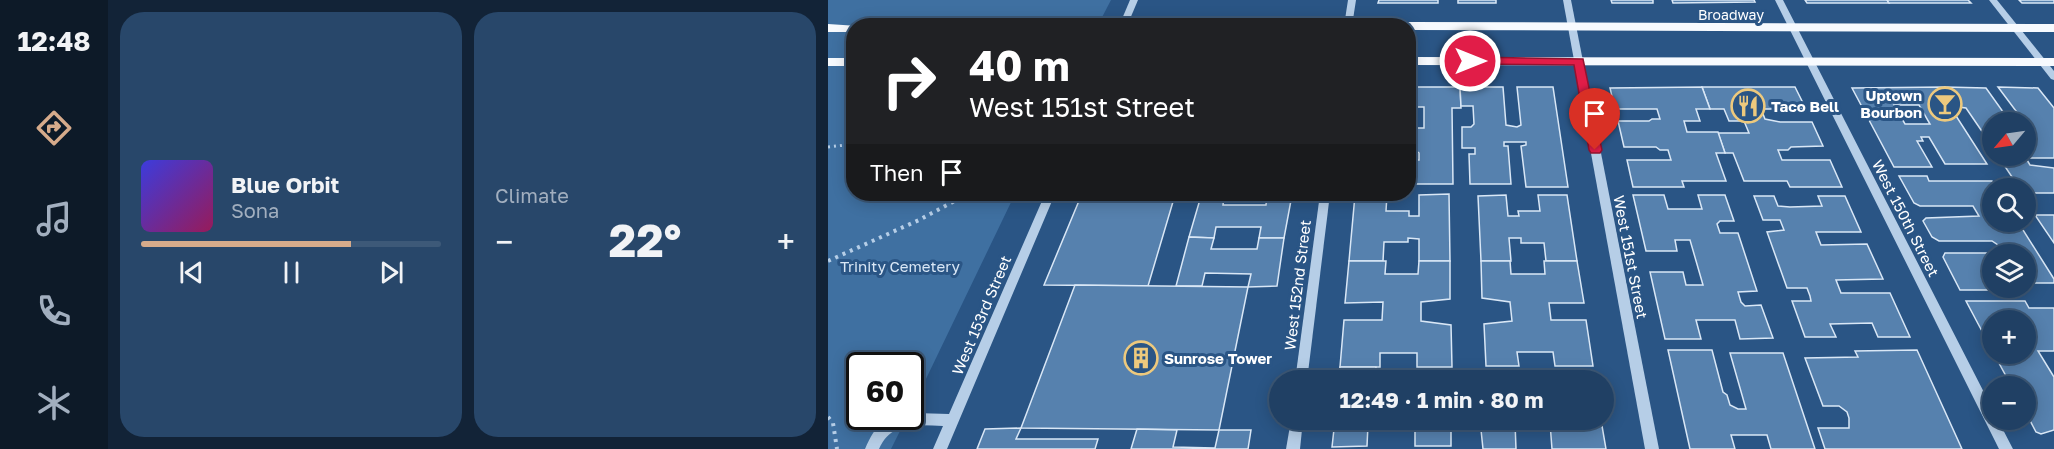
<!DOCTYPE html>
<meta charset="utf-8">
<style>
:root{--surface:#204064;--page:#28476a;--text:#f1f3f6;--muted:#a2afbf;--line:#3d5978;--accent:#d6ab8b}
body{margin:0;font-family:"Golos Text",sans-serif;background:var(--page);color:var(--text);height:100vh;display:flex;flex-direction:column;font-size:22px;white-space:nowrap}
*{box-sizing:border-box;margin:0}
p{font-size:20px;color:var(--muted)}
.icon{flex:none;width:33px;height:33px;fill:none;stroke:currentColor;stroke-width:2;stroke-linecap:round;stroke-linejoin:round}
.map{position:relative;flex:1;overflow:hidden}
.side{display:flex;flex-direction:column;gap:12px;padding:12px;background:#122337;width:720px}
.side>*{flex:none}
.banner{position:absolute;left:18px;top:18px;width:570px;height:183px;border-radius:24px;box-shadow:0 3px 15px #0003,0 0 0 2px var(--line);background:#202124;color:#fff;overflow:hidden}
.needle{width:39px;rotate:241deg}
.buttons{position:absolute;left:1154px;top:112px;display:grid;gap:12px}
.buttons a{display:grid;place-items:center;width:54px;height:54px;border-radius:50%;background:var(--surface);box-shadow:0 3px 15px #0003,0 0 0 2px var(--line);font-size:30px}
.speed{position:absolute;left:18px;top:352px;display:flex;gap:12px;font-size:30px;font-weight:700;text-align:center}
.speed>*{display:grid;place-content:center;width:78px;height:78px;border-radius:50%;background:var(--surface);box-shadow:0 3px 15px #0003,0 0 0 2px var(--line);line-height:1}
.speed .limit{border:3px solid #111;border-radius:9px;background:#fff;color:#111}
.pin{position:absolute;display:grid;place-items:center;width:51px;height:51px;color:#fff;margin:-62px -26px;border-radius:50% 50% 50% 0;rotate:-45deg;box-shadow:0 0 6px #0007}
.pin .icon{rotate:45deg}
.me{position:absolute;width:66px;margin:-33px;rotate:90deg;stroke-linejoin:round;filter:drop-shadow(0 0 4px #0008)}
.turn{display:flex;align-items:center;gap:21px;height:126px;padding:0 24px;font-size:27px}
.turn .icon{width:78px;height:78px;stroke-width:2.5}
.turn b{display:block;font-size:42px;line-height:51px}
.then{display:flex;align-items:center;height:57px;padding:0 24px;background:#0003;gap:12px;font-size:22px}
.big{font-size:45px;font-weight:700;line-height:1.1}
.side .card{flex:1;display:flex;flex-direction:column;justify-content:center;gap:9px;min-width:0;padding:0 21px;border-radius:24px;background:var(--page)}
.song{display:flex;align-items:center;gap:18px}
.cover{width:72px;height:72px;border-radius:9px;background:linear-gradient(135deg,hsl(240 70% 55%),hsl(330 70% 35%))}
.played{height:6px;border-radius:3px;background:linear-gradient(90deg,var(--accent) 70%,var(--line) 70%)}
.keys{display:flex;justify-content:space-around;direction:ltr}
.heat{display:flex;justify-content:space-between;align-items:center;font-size:33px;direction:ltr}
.side .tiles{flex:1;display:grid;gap:12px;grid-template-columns:repeat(2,1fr)}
.trip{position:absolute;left:441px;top:370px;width:345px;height:60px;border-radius:30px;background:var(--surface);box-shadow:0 3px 15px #0003,0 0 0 2px var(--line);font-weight:700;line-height:60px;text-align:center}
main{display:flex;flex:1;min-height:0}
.dock{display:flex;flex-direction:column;width:108px;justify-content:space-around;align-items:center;background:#0d1a28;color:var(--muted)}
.dock .icon{width:42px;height:42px}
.dock .active{color:var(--accent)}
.dock b{font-size:27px;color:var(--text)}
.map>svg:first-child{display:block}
.green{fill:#3f70a1}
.building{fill:#5681ae;stroke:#d9e7f6;stroke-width:1.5;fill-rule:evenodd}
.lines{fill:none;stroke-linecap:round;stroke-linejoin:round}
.path-far1{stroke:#b6cee7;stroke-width:3;stroke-dasharray:2 4;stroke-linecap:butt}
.path{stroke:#b6cee7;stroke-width:4;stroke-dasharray:3 5;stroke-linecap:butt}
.minor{fill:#b6cee7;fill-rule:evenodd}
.major{fill:#f7fafe;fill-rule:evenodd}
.route{fill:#e11d48;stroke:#92132f;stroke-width:1.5}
.labels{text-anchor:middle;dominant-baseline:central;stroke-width:6;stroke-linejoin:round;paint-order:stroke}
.far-street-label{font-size:14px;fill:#fff;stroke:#2a5585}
.poi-label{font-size:15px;font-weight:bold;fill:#fff;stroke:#2a5585;text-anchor:start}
.street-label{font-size:15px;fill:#fff;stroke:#2a5585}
.park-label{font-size:15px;fill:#d9e7f6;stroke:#2a5585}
</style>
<main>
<nav class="dock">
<b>12:48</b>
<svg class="icon active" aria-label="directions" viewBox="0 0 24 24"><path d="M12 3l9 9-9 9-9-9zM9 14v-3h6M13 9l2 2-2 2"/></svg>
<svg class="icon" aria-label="music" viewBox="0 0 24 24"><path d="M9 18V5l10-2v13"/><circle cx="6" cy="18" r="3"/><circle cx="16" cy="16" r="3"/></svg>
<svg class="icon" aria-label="phone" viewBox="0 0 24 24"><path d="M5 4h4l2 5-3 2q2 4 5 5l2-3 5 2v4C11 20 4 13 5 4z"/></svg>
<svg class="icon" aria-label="climate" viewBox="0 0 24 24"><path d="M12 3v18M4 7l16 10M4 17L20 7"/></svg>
</nav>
<section class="side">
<div class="tiles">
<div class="card">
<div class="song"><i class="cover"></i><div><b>Blue Orbit</b><p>Sona</p></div></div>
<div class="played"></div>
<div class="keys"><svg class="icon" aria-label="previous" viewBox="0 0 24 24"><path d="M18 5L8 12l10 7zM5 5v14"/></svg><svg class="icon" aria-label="pause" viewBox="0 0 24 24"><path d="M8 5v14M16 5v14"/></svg><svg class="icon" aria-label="next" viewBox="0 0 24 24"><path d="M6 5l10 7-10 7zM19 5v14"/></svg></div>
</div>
<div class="card"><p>Climate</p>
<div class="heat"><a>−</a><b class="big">22°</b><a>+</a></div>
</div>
</div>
</section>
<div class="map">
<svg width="1226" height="449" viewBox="0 0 1226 449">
<rect width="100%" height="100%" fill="#2a5585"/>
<path class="green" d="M0 0H283L270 25 26 26V194H187L83 410 82 366H32V417H79L63 449H0Z"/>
<g class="building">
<path d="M551 0H610V3H550Z"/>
<rect x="630" y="0" width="38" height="3"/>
<path d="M783 0H825V3H784Z"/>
<path d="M844 0H926L927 2 845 3Z"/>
<path d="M977 0H1059L1061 3H979Z"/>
<path d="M1059 0H1140L1143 3H1061Z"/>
<path d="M1191 0H1226V3H1194Z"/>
<path d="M580 87H632L633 108H624L625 184H582L580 187V160H591V153L586 149H580V128H596V107H580Z"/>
<path d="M632 87H675L678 125 689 127 693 125 689 87H725L740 187H698L693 146 698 145V142H676V146H680L683 184H642L641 154H647V148H634V127H643L646 124 645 106H633Z"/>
<path d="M874 87H967L978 109H933L937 119 952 122H984L995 146 963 147 960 150H950L954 160H1002L1014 187H962L959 181H916L905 153H897L890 133H921L916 121H901L896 109H882Z"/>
<path d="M874 87 882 109H868L872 121H856L859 132H890L897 153H888L898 181H854L856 187H805L799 160H843L840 150H832L828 147H796L790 121H821L824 119H832L829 109H787L782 88Z"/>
<path d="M1117 87 1129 105H1121L1159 164H1117L1101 137H1093L1095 141H1089L1104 167H1066L1024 88ZM1066 105H1091L1102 124H1077Z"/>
<path d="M1117 87 1158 88 1183 123H1164V146L1138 108 1130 107Z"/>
<path d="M1170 87 1210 88 1226 108V158H1201L1199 160 1202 165 1226 168V193H1197V189H1192L1170 156H1197V135H1206Z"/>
<path d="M1071 176H1099L1101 181H1164L1169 189H1164V222H1190L1226 279V283H1197V255H1175L1170 245 1164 241H1111L1104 237 1095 221 1098 218 1151 216 1145 206H1092L1086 203Z"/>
<path d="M621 194 622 261H591V239L580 238V242H556L555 261H521L527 195H559L558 211H581V216H591V195Z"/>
<path d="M347 195 320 286 216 285 253 196Z"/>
<path d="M439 195H464L456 238H431L433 227H388L386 238 361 237 373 196H396L395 205H438Z"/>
<path d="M678 195 680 216H691L690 211H712L710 195H739L749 261H718L716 243H693V238H681L683 261H653L650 196Z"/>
<path d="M805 195H836L840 209H874L870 195H897L906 221H892L889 224 892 233H910L929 291 910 292 913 302 917 306 933 305 945 338 912 339 907 320H868L873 339H837L822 272H855L858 285H875L862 240H847L849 251H818Z"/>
<path d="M926 196H946L950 206 962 207 994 206 990 196H1017L1033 232H988L993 245 1039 244 1055 279 1008 280 1013 293H1062L1082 337H1050L1044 323 1002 324 1008 337H977L964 301H983L982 296 979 288H959L939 232 956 230 952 220H935Z"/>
<path d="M1207 215H1226V243Z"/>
<path d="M361 237 386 238 383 249H429L431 238H456L449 286 420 287 423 274 377 273 374 286H348Z"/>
<path d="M1117 253H1165L1164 283H1159L1163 290H1132L1115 257Z"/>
<path d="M521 261H558L557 274H590L591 261H622V299L593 302V321L623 325 624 367H589V353H552V367H512L516 320H554L555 302 517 303Z"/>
<path d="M653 261H682L683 274H717L716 261H749L756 303H721L723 320H758L765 366H727L725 352H689L691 366H658L656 324 684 321 682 302 654 298Z"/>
<path d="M247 285 420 287 391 430 193 428Z"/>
<path d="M1138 301H1197L1201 308H1226V351H1210L1226 377V430L1213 434 1208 432 1197 411V387H1184L1166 354H1197V321H1164V350Z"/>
<path d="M840 350H884L895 392 899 395 902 405 910 409H918L902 353H955L987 449H943L939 435H903L907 449H862Z"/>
<path d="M1089 350 1134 449H997L990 428H1021V418L1019 412 1011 406H995L977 358 1030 357 1027 351Z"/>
<path d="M512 367H548L547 381H510Z"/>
<path d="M622 374V381H559V375Z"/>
<path d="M767 379 768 381 705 380Z"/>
<path d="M507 420H623V446H587V421H573L574 423 545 422 540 425 539 446 504 447Z"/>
<path d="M652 420H773L778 449H724L722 423 687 422 688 449H655Z"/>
<path d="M193 428 188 439H270L267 449H149L157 429Z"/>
<path d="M309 429 349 430 345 447 387 448 391 430H423L420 449H303Z"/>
</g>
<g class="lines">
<g class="path-far1">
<path d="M0 147 26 144"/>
<path d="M133 197 139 194"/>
</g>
<g class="path">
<path d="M0 261 91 220 136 196"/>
<path d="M0 417 5 423 9 449"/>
</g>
<g class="minor">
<path d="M302 0H310L299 26H291Z"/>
<path d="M520 0H528L524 26H516Z"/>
<path d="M735 0H743L831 449H817Z"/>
<path d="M947 0H955L1164 408V420H1170L1185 449H1171Z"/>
<path d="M1161 0H1169L1226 71V80L1223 79Z"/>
<path d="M217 194H227L119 449H105L115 426C90 425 63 421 51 449H37C48 424 55 417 82 417V414L87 413 121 414Z"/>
<path d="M492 194H502L479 381H467Z"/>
<path d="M463 420H475L472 449H458Z"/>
</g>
<g class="major">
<path d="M580 22 1226 24V32L580 30V26H574Z"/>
<path d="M0 24 30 26H26V32H0Z"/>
<path d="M580 57 1226 58V66L580 65Z"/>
<rect x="0" y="58" width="26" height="8"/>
</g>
</g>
<path class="route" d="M642 57 755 59 774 150 772 153H763L761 150 746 65 638 64 637 61Z"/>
<defs>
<symbol id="bar-ring" viewBox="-11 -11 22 22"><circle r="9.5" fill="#2a5585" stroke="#edc97d" stroke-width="1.5"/><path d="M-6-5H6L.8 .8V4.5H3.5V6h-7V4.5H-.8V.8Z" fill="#edc97d"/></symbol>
<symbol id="restaurant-ring" viewBox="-11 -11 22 22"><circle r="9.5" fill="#2a5585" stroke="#edc97d" stroke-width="1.5"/><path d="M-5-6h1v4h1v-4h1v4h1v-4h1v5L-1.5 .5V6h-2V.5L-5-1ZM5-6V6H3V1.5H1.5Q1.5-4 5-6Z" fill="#edc97d"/></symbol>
<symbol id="building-ring" viewBox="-11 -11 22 22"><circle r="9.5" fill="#2a5585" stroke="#edc97d" stroke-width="1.5"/><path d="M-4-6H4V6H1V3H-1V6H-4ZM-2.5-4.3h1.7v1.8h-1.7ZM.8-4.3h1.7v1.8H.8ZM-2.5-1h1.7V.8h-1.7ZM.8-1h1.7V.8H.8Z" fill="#edc97d"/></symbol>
</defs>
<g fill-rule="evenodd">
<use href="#bar-ring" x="1098" y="85" width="38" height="38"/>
<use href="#restaurant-ring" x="901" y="87" width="38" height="38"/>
<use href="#building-ring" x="294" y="339" width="38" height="38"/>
</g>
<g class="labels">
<g class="far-street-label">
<text x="903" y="14">Broadway</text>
</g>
<g class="poi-label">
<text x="1094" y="95" text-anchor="end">Uptown<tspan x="1094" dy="17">Bourbon</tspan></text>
<text x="943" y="106">Taco Bell</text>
<text x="336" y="358">Sunrose Tower</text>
</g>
<g class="street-label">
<text transform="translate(1078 218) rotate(63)">West 150th Street</text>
<text transform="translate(803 257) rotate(79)">West 151st Street</text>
<text transform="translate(469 285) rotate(-83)">West 152nd Street</text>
<text transform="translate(153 315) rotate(-67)">West 153rd Street</text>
</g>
<g class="park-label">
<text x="72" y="266">Trinity Cemetery</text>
</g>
</g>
</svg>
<div class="buttons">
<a><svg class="needle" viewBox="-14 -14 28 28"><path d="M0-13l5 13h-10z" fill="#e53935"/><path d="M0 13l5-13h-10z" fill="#a2afbf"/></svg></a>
<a><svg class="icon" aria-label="search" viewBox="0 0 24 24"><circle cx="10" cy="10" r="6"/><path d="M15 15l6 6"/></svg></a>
<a><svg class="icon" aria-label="layers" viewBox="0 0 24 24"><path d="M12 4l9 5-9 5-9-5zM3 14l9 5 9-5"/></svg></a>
<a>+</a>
<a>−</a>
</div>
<div class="speed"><div class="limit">60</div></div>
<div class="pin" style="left:767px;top:150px;background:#d93025"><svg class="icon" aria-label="arrive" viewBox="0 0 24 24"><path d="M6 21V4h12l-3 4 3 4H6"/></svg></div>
<svg class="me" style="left:642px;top:61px" viewBox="-20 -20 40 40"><circle r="17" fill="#e11d48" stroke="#fff" stroke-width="3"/><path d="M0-11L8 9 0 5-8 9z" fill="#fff"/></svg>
<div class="trip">12:49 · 1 min · 80 m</div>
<div class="banner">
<div class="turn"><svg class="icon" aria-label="right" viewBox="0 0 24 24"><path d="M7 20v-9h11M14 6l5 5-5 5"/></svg><div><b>40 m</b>West 151st Street</div></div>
<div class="then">Then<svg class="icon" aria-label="arrive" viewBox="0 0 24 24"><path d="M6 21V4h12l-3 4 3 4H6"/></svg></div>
</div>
</div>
</main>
